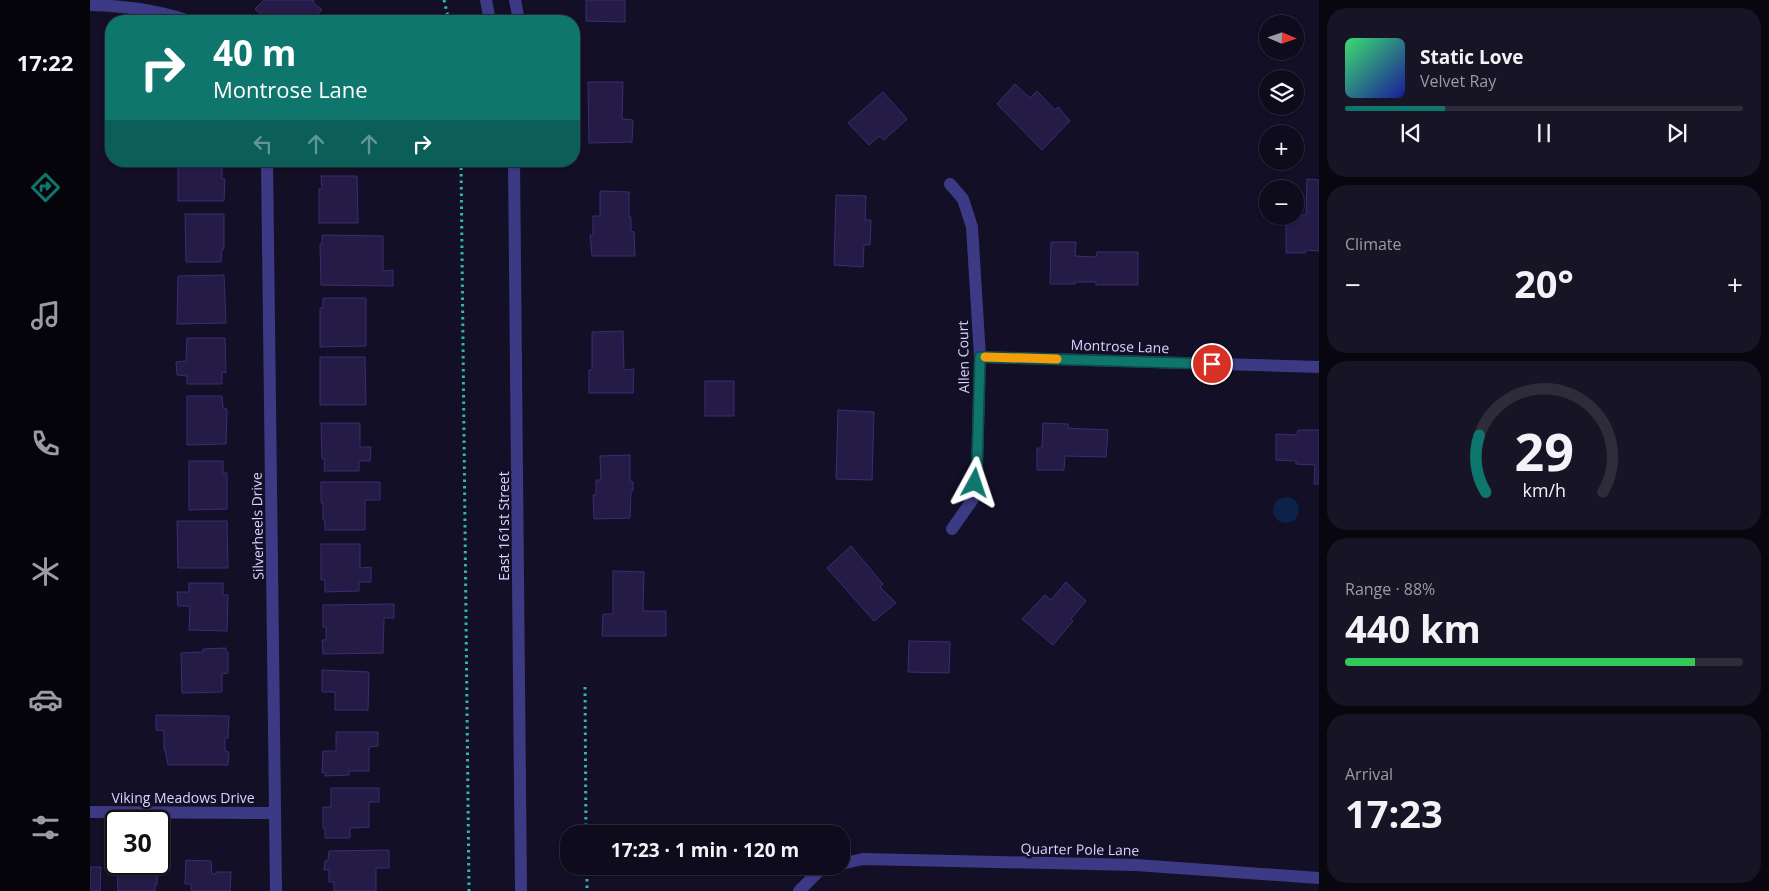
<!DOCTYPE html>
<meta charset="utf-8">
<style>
:root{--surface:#0e0b1c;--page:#171425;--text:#f1f3f6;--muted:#9b9ba3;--line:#2e2b3b;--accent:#0f766e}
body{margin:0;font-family:"Open Sans",sans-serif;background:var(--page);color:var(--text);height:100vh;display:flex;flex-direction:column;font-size:19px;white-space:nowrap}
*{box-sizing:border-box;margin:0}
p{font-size:16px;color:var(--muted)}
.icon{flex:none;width:28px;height:28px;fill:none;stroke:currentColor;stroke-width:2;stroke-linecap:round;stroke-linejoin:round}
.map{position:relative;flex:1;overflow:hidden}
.side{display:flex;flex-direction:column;gap:8px;padding:8px;background:#08060f;width:450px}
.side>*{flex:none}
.banner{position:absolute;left:15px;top:15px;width:475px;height:152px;border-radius:20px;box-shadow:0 1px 4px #0004,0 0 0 1px var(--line);background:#0f766e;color:#fff;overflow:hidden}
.needle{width:32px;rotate:92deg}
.buttons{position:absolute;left:1169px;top:15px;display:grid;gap:10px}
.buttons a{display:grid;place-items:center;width:45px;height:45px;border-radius:50%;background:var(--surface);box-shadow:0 1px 4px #0004,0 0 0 1px var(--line);font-size:25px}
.speed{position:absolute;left:15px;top:810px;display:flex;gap:10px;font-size:25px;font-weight:700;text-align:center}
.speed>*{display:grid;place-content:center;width:65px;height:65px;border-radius:50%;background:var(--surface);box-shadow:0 1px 4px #0004,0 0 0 1px var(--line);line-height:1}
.speed .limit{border:2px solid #111;border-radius:8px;background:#fff;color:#111}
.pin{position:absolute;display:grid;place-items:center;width:42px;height:42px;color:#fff;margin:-21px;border:2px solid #fff;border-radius:50%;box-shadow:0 1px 5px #0007}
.me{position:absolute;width:55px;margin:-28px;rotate:5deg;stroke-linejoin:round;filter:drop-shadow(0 0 4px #0008)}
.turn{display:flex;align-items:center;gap:18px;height:105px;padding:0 25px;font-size:22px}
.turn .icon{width:65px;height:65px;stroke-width:2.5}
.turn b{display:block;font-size:35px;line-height:42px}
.lanes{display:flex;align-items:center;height:48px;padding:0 25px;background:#0003;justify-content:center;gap:25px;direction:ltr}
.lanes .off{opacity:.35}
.big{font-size:38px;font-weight:700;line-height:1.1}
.side .tile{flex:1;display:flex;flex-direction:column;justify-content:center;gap:8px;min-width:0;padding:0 18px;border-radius:20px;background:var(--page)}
.side .dial{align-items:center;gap:0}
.dial svg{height:130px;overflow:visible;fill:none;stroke:var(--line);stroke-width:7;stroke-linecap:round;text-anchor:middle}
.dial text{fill:var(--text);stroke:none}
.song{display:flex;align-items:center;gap:15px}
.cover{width:60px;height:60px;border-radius:8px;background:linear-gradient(135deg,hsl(140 70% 55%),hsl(240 70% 35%))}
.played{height:5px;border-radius:2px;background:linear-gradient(90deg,var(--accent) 25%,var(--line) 25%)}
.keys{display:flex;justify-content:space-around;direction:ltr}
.heat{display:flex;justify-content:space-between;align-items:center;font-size:28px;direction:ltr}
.charge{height:8px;border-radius:4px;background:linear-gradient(90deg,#34c759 88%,var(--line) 0)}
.trip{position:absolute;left:470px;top:825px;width:290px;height:50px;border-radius:20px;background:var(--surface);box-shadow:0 1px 4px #0004,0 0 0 1px var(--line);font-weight:700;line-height:50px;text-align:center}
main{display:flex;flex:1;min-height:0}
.tab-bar{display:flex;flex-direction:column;width:90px;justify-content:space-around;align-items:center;background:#06040b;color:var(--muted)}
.tab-bar .icon{width:35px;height:35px}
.tab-bar .selected{color:var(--accent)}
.tab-bar b{font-size:22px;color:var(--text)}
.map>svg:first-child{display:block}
.water{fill:#0c2248}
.building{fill:#241b47;stroke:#3b2d73}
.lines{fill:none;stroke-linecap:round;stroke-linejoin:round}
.path{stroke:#2fb8b0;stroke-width:3;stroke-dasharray:2.5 4;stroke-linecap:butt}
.minor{stroke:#3d3a85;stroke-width:12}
.route-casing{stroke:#0a4d48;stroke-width:12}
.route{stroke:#0f766e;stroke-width:9}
.slow{stroke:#f59e0b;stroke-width:9}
.labels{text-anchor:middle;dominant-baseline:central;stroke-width:5;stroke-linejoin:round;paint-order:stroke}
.street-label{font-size:14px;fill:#d9d4ff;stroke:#130f26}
</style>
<main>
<nav class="tab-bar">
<b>17:22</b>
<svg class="icon selected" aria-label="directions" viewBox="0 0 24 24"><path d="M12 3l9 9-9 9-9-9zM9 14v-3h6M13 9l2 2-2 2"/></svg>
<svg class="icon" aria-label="music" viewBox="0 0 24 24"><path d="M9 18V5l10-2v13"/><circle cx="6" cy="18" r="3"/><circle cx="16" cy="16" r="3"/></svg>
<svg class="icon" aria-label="phone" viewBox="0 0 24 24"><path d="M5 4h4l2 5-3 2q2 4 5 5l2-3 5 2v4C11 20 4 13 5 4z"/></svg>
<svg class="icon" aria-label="climate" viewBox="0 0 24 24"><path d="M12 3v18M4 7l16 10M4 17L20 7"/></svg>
<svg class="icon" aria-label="car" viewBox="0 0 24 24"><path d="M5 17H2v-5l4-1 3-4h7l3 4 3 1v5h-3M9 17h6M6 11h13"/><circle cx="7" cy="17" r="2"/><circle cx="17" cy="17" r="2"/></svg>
<svg class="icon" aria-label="filters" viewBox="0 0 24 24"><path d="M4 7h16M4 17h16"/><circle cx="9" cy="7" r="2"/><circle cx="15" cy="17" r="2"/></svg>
</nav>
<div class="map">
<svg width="1229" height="891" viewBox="0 0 1229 891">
<rect width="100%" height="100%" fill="#130f26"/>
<circle class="water" cx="1196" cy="510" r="13"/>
<g class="building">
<path d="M174 0H224L223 2 232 10 221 21H178L165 9Z"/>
<path d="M496 0H535V22L496 21Z"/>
<path d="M498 82H533L532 119 543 120 542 142 499 143Z"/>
<path d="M925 84 940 98 947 91 965 110 968 107 980 121 952 150 907 104Z"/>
<path d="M793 92 817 119 794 140 789 136 779 145 758 123Z"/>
<path d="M88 161H130L131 164H132V179H135L134 201H88Z"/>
<path d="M231 176H267L268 223H229V189H232Z"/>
<path d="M1217 179 1229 180V251L1216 250 1215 253H1196V216L1216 215Z"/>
<path d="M510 191 539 192V217H541V231L544 232 545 256H502L500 235H503V216H510Z"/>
<path d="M746 195 776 196 775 220H781L780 245H774L773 267 744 265Z"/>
<path d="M95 214H134V249H132L131 262H96Z"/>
<path d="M232 235 293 236V271L303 270V286L231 285 230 244H232Z"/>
<path d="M961 242H986L985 256 1006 257 1007 252H1048V285H1006V282H985V284H960Z"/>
<path d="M134 275 136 323 87 324 88 276Z"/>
<path d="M233 298H276V346L230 347V308H233Z"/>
<path d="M533 331 534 370 544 369 543 393H499V370H502V332Z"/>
<path d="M97 338H135L136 373 132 372V384H97V376L87 375 86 362 96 361Z"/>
<path d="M230 357H275L276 405H230Z"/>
<rect x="615" y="381" width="29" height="35"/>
<path d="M97 396H132L133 408 137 409 136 444 97 445Z"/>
<path d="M748 410 784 412 782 480 746 479Z"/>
<path d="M231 423H270V447H281L280 461H269V471H234L235 459H232Z"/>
<path d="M953 423 978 424V428L1018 430 1016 457 975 456 974 470H947V448H952Z"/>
<path d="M1208 430H1229V484H1224L1225 465 1206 464V461L1186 460V434L1207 435Z"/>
<path d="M540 455V481L543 482V491L541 490 540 518 504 519 503 495H506V480H511L510 456Z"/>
<path d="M99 461H133V473H137V509L99 510Z"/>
<path d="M231 482H290V500H275V530H235V520H233V503H231Z"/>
<path d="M87 521H137L138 568H88Z"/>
<path d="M231 544H270V568L281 567V582H269V591L235 592V580H231Z"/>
<path d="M761 546 793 584 790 587 806 603 784 621 737 568Z"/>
<path d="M523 571 554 572 553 611H576V636H512L513 614H523Z"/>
<path d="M976 582 996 601 981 619 983 621 963 645 932 619 955 595 961 600Z"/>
<path d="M99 583H133V595H138L137 631 99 630 100 606H88L87 592H99Z"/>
<path d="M304 604V618H294L293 653 233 654 232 640H236V627H233V605Z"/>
<path d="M819 641 860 642 859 673 818 672Z"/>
<path d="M136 648V652H138V673L132 674V692L92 693 91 653 113 652V649Z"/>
<path d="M232 670 279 672 278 710H245V692H232Z"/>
<path d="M66 715 139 716 138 738H135V751L139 752 138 765H78L75 750H74V731L66 730Z"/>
<path d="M246 732H288V746L279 747V771H259V775L235 776V772L232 773 233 751H246Z"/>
<path d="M241 788H289V802H279V827L260 828V838H235V828H233V807H241Z"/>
<path d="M299 850V868H286V891H244V882H239V870H234L235 861 238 860 239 851Z"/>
<path d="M96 860 121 861 122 874H126V872H141L140 891H101V884H95Z"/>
<path d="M46 864H68L67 885H65V891H28L27 873 46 874Z"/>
<path d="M0 867H11L10 891H0Z"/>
</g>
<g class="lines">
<g class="path">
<path d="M354 0 359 21"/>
<path d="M371 161 379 891"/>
<path d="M495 687 496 834"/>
<path d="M497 866V891"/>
</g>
<g class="minor">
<path d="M396 0 400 21"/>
<path d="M425 0 429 21"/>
<path d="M0 5C37 6 65 10 100 21"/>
<path d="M177 161 186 891"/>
<path d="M424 161 431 891"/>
<path d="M860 184 873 199 882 227 890 357 887 468 883 499 862 529"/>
<path d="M890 357 1229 367"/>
<path d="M0 812 185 813"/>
<path d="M751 864 773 859 1046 865 1229 878"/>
<path d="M709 891 731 869 744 866"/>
</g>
</g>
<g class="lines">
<defs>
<path id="route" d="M885 483 887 468 890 357 1122 364"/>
</defs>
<use href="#route" class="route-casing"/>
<use href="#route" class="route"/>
<path class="slow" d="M895 357 967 359"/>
</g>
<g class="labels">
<g class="street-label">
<text transform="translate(1030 346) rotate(2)">Montrose Lane</text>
<text transform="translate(873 357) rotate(-91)">Allen Court</text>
<text transform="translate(167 526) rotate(-91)">Silverheels Drive</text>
<text transform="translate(413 526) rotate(-90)">East 161st Street</text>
<text x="93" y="797">Viking Meadows Drive</text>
<text transform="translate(990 849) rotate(1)">Quarter Pole Lane</text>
</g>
</g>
</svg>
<div class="buttons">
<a><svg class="needle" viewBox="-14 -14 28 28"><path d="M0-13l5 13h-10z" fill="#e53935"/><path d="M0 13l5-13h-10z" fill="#9b9ba3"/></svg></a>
<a><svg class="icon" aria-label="layers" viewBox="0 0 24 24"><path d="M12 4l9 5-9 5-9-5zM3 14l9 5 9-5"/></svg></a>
<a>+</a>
<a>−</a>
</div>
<div class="speed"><div class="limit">30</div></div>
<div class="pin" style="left:1122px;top:364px;background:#d93025"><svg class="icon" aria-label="arrive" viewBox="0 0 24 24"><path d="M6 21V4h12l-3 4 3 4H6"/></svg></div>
<svg class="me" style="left:885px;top:483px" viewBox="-20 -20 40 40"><path d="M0-17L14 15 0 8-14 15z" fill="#0f766e" stroke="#fff" stroke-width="4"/></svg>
<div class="trip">17:23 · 1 min · 120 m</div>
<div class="banner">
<div class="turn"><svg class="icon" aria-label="right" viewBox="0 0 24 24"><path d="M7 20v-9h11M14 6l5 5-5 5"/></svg><div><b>40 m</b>Montrose Lane</div></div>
<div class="lanes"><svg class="icon off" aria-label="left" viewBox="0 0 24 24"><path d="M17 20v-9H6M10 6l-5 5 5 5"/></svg><svg class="icon off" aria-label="ahead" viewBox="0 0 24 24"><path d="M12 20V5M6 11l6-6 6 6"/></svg><svg class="icon off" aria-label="ahead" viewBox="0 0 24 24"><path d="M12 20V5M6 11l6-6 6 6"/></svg><svg class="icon" aria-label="right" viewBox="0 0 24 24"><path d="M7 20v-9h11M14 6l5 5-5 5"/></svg></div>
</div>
</div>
<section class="side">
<div class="tile">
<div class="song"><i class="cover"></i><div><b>Static Love</b><p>Velvet Ray</p></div></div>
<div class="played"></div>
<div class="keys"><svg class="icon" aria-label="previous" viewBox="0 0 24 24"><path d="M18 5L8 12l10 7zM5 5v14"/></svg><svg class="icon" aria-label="pause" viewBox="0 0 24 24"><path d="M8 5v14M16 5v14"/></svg><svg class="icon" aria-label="next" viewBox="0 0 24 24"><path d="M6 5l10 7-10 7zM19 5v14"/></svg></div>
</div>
<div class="tile"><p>Climate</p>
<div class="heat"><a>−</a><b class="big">20°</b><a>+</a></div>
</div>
<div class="tile dial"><svg viewBox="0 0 100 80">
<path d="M14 69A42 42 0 1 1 86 69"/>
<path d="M14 69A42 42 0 0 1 10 34" stroke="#0f766e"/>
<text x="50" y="56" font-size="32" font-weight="700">29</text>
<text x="50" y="72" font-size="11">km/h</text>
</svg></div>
<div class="tile"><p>Range · 88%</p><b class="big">440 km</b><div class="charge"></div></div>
<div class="tile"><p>Arrival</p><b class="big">17:23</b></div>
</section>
</main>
